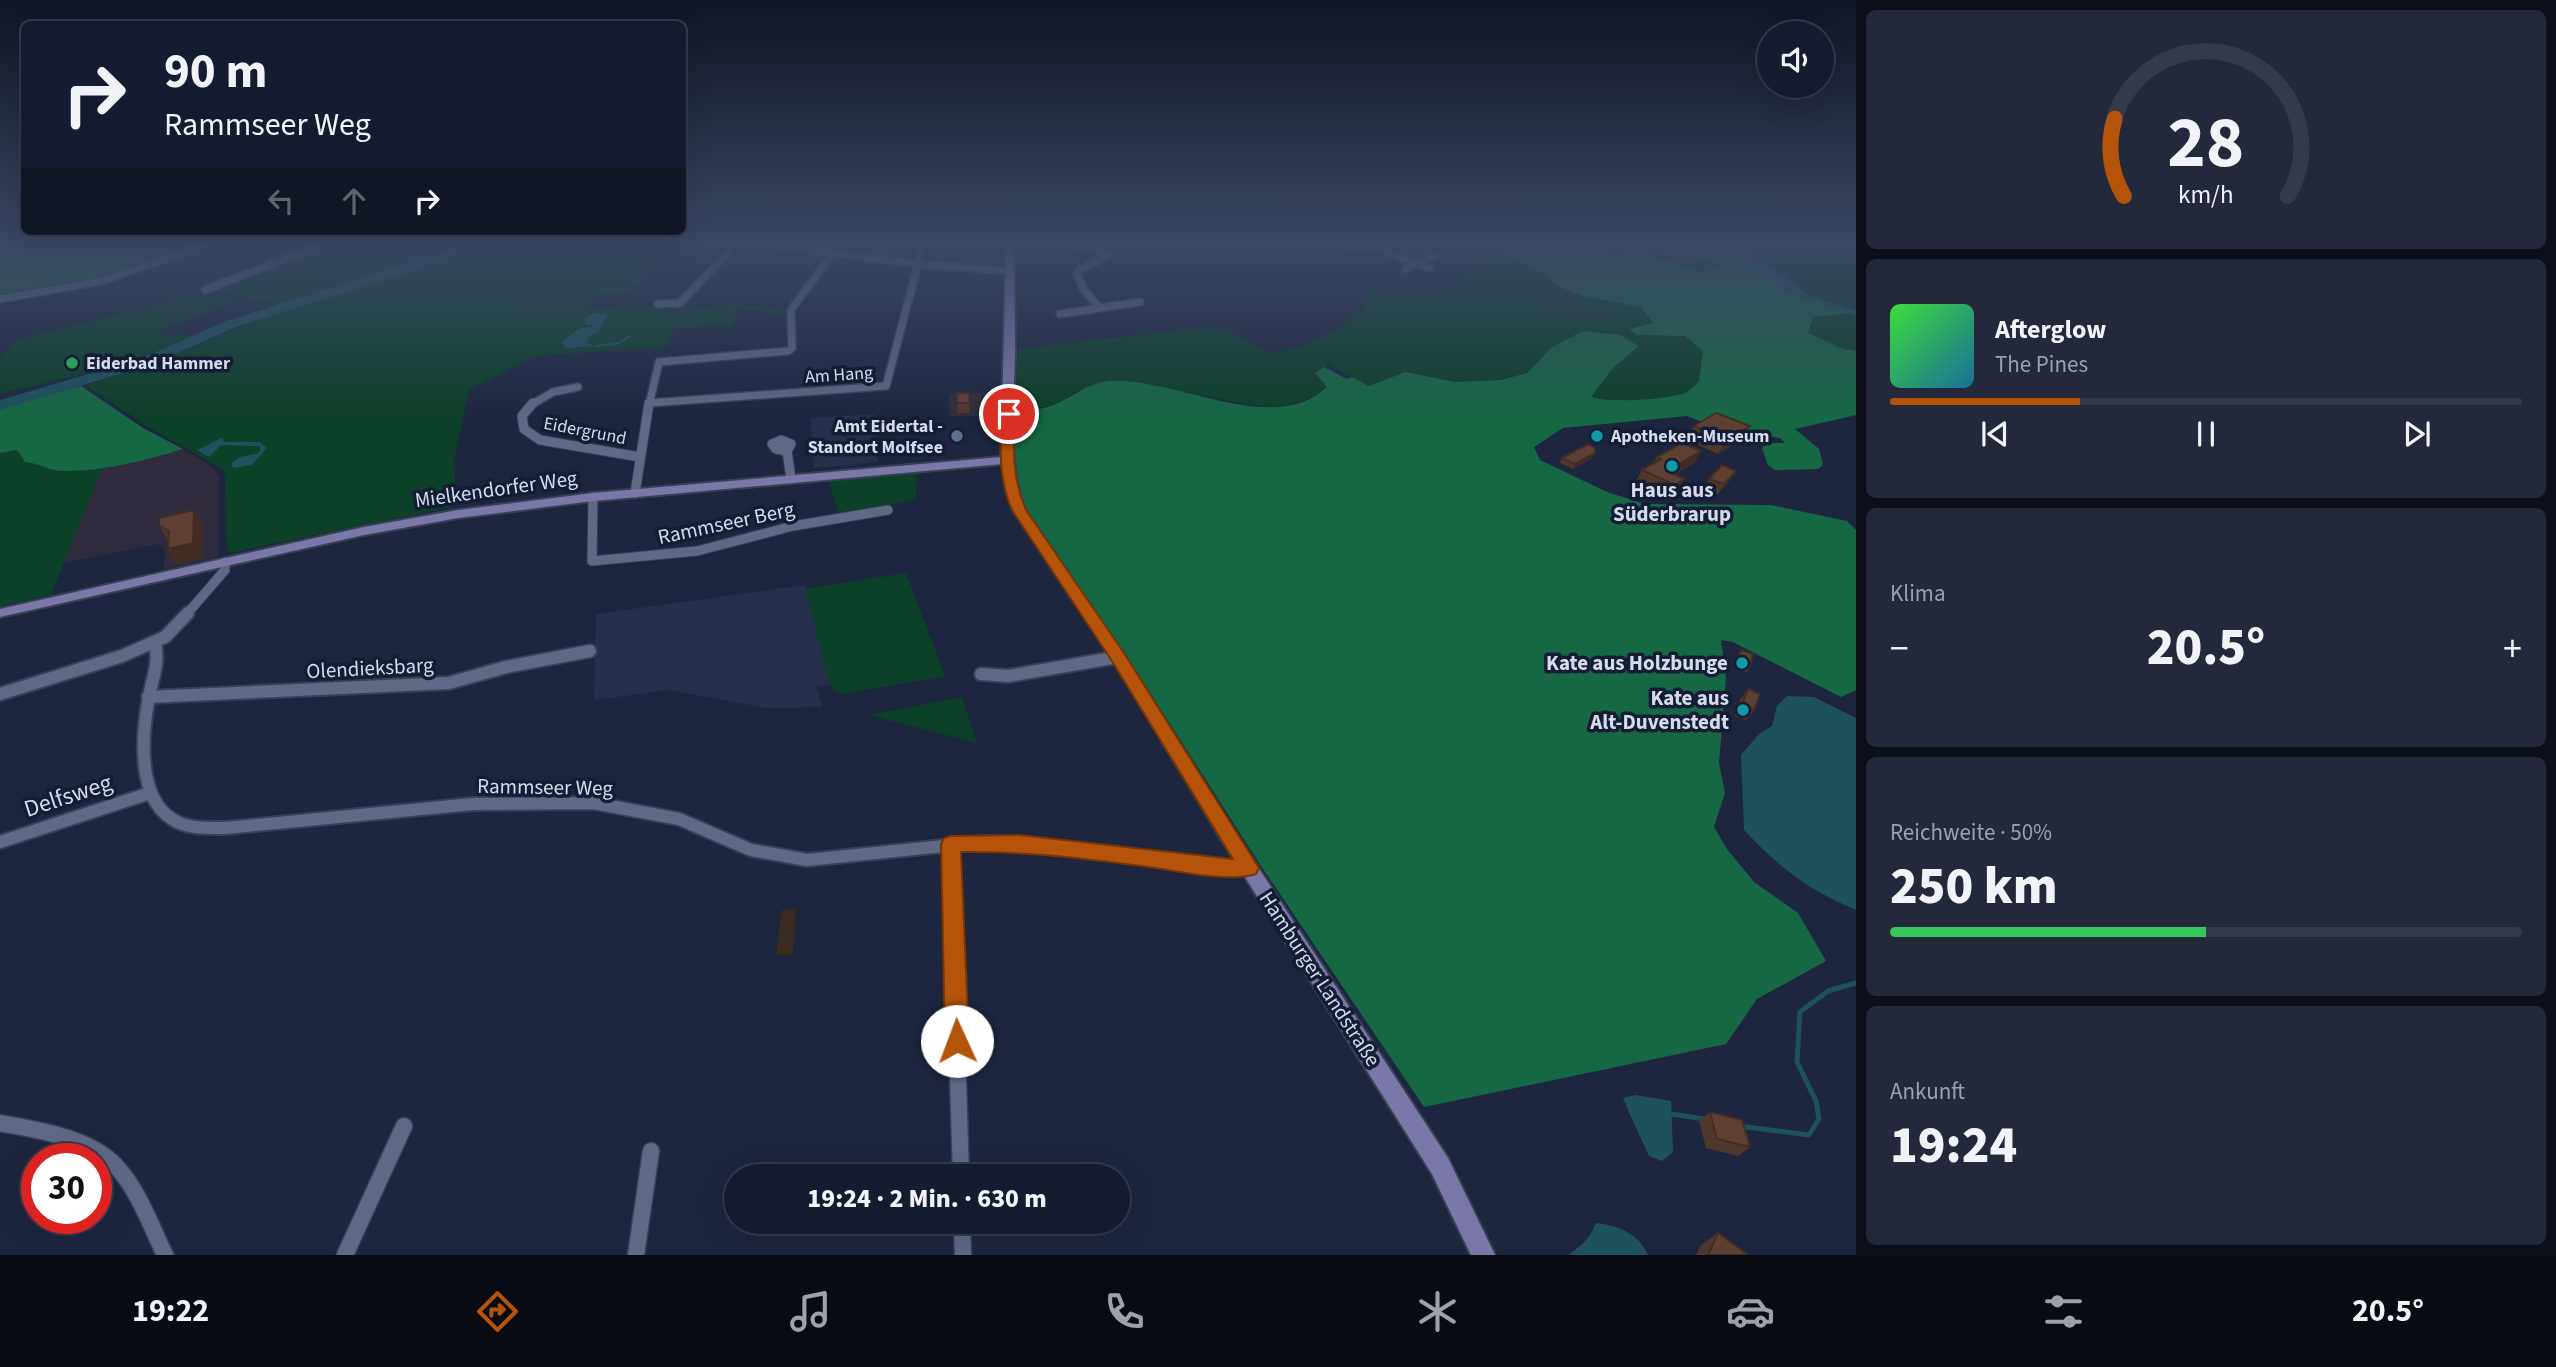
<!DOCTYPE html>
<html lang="de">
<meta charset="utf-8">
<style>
:root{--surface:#161c2f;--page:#23293b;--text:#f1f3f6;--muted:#9ea1aa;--line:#353a4b;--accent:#b45309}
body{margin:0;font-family:"Source Sans 3",sans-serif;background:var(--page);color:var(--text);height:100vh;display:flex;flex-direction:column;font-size:26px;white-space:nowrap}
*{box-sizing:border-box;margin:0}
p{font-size:23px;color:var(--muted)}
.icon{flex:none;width:38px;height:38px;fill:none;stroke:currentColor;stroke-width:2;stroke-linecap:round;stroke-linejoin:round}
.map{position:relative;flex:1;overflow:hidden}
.panel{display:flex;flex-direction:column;gap:10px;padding:10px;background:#0c0f1a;width:700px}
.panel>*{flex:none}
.hud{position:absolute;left:21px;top:21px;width:665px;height:214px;border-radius:10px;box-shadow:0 7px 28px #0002,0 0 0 2px var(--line);background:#161c2f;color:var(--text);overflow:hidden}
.controls{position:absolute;left:1757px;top:21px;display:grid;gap:14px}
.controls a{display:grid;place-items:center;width:77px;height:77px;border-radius:50%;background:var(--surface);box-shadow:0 7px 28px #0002,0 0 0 2px var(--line);font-size:35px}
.speed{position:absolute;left:21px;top:1143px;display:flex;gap:14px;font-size:35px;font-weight:700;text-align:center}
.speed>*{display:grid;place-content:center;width:91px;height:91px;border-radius:50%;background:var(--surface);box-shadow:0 7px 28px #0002,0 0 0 2px var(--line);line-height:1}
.speed .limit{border:10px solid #d22;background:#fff;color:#111}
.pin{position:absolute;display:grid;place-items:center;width:60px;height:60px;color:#fff;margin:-30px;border:4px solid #fff;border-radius:50%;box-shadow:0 2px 7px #0007}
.me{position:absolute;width:77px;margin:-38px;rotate:358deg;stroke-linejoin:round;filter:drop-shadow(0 0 5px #0008)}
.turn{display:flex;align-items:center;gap:24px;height:147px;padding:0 28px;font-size:32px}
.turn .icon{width:91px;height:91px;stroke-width:2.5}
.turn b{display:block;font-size:49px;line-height:60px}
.lanes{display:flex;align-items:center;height:66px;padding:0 28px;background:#0003;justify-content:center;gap:35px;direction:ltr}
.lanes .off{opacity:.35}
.big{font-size:52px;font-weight:800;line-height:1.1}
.panel .card{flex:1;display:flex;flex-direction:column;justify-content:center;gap:10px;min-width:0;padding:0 24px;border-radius:10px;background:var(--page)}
.panel .dial{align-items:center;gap:0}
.dial svg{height:182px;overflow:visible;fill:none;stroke:var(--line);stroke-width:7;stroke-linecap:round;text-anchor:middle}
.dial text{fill:var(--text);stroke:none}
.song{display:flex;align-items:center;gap:21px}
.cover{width:84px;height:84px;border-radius:10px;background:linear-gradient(135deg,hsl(120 70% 55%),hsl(200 70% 35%))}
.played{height:7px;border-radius:4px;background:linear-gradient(90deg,var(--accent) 30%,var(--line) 30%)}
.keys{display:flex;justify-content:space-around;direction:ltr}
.heat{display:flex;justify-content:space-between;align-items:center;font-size:38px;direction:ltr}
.charge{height:10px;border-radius:5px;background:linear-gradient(90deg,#34c759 50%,var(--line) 0)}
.trip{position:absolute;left:724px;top:1164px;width:406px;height:70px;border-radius:35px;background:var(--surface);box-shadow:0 7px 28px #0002,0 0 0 2px var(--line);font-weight:800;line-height:70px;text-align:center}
.dock{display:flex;height:112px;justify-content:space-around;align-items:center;background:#090b13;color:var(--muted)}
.dock .icon{width:49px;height:49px}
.dock .active{color:var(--accent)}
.dock b{font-size:32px;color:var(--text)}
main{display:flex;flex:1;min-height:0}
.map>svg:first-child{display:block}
.commercial{fill:#302c3d}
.industrial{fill:#3a2c1f}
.built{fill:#26304d}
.green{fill:#0b4029}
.forest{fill:#166845}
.water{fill:#1d515c}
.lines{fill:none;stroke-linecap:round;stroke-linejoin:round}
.stream-far1{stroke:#1d515c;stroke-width:2.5}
.stream{stroke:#1d515c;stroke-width:5}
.river{fill:#1d515c;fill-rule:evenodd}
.street-far3-casing{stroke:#394055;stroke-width:10}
.street-far2-casing{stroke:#394055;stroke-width:11}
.street-far1-casing{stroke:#394055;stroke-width:16}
.street-casing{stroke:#394055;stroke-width:19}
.secondary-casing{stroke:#394055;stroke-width:4}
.street-far3{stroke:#5f6986;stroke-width:7}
.street-far2{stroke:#5f6986;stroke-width:9}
.street-far1{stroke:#5f6986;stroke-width:12}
.street{stroke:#5f6986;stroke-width:16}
.secondary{fill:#7a78a8;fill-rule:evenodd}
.wall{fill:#50372b}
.shaded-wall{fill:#412d23}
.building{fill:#5d4032;stroke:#412d23;stroke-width:2}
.route{fill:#b45309;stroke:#753606;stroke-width:2}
.leisure-dot{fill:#2e9e5b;stroke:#151d34;stroke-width:2.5}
.service-dot{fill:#5c6f8a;stroke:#151d34;stroke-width:2.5}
.culture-dot{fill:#0f9aa8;stroke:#151d34;stroke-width:2.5}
.labels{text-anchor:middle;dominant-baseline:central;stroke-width:7;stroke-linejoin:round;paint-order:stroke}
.far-poi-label{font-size:18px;font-weight:bold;fill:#d4dbeb;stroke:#151d34;text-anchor:start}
.far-street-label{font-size:18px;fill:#d4dbeb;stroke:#151d34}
.street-label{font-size:21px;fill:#d4dbeb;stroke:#151d34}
.poi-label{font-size:21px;font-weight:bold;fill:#d4dbeb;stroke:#151d34;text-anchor:end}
.near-street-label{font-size:24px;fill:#d4dbeb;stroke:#151d34}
</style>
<main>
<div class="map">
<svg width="1856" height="1255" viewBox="0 0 1856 1255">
<rect width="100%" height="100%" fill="#1e263f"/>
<g class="commercial">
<path d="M999 392 996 416H949V394Z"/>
<path d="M183 449 215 469 219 478 218 557 164 569 165 549 157 544 63 563 102 468 142 461Z"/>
</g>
<path class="industrial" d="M796 909 793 954 776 955 782 910Z"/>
<g class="built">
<path d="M874 414 878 462 814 468 810 418Z"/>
<path d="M805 585 830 684 816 687 823 707 767 708 669 690 594 700 596 614Z"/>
</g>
<g class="green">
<path d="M326 245H443L445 250V245H677L628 294 595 295 588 308 672 304 677 306 675 311 737 304 791 310 790 315 736 309 733 327 674 328 667 347 535 356 469 390 454 461 457 506 229 553 226 540 225 475 222 469 147 426 88 387 90 384 173 356 272 313 264 308 272 304 213 290Z"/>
<path d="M1489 245H1856V371L1647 315 1653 324 1630 329 1638 335 1685 336 1703 351 1700 381C1696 384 1691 390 1687 392 1669 401 1609 403 1590 397L1612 369 1639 346 1540 358 1527 373 1501 380 1455 382 1405 372 1369 386 1328 364 1315 373 1327 387 1317 396 1283 407 1257 406 1134 383 1079 390 1056 404 1014 414 1018 349 1219 325 1272 353 1297 348 1342 327 1362 310 1369 289 1426 296 1441 291 1487 256 1471 250Z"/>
<path d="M191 296C208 299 223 296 238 301L159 331 172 336 180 333 194 338 142 359 0 394V356L19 339Z"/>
<path d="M17 450 25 462 43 464 57 471 102 468 51 595 0 606V453Z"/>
<path d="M917 469 916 499 839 515 828 478Z"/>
<path d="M906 573 945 676 844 694 834 691 830 684 805 589Z"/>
<path d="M962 697 977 743 869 715Z"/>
</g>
<g class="forest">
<path d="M0 245H201L109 277 0 298Z"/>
<path d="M1500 245H1570L1608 257 1628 256 1640 252 1703 273 1722 265 1684 252 1648 245H1719L1720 249 1765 268 1796 292 1853 313 1813 317 1808 333 1843 349 1856 351V415L1795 429 1819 449 1823 465 1818 469 1775 470 1768 465 1762 448 1767 443H1785L1780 438 1718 428 1687 416 1563 428 1534 447 1540 460 1607 492 1645 504 1771 505 1847 521 1856 530V690L1841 697 1733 642 1721 640 1726 678 1719 763 1725 793 1714 827 1727 849 1754 882 1798 913 1826 961 1757 999 1726 1044 1424 1107 1257 860 1126 655 1022 510 1009 463 1014 415C1028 411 1043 409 1056 404 1074 396 1088 383 1109 381 1174 376 1274 438 1327 387L1315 373 1324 367 1347 379 1352 377 1369 386 1405 372 1455 382 1501 380 1527 373 1552 347 1583 331 1620 335 1639 346 1612 369 1591 397C1609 403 1670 400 1687 392 1691 390 1696 384 1699 381L1703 351 1685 336 1637 335 1629 329 1653 323 1641 307 1583 296 1561 288 1542 272 1506 253Z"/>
<path d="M81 386 143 428 183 449C144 461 102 472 61 471 52 471 37 463 25 462L17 450 0 453V408Z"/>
</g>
<g class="water">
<path d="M1700 245H1716L1750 256 1786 277 1805 293 1856 311V316L1787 292 1757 266Z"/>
<path d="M593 313 606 314 607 317 598 332 589 337 587 343 596 346 566 348 561 342 580 328 592 327 593 324 586 325 584 320Z"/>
<path d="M223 437 224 442H259L267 448 252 465 234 468 231 465C238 453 250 458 260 452V446L221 445 209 457 197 450Z"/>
<path d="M1787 696 1814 697 1856 718V910C1807 889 1781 869 1744 830L1741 755 1759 734 1772 726 1777 706Z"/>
<path d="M1635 1095 1671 1101 1673 1152 1662 1161 1649 1156C1640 1136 1631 1118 1623 1098Z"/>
<path d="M1596 1223C1618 1225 1639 1234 1648 1255H1569C1582 1244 1588 1242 1596 1223Z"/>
</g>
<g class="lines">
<path class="stream-far1" d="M596 346 619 343 630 336"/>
<g class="stream">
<path d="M1672 1114 1704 1119"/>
<path d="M1739 1126 1809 1135 1819 1119 1816 1101 1797 1062 1800 1012 1828 991 1856 983"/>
</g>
<path class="river" d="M454 245H466V249L458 256 236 327 153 364 0 410V400L143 358 226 321 450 250Z"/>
<defs>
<g id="street-far3">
<path d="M772 245 918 264 1009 271"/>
<path d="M1076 245 1109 255"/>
<path d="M1343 245 1374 247 1429 268"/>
<path d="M1406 269 1414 263 1436 256"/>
<path d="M205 290 320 245"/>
<path d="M0 299 101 281 205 245"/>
<path d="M658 304 680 303 735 245"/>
<path d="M1099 307 1084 290 1077 274 1079 270 1109 255"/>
<path d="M1060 314 1140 302"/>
<path d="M649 403 886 386 918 264 919 245"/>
<path d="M531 405 553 392 578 387"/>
<path d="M649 405 659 362 788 351 792 348 791 310 833 253"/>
</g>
<g id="street-far2">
<path d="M533 403 522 416 524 429 540 440 640 457"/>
<path d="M781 440 791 444 787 451 776 449 772 444Z"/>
<path d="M787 451 791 479"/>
<path d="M635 493 649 403"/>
<path d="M593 497 592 561 697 551 793 526 888 510"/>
<path d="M186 615 225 570V562"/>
</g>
<g id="street-far1">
<path d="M155 643C160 665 151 681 148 702 142 736 137 797 172 819 187 829 207 828 225 828L473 804 594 803 679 819 751 850 807 860 983 842 1020 843 1213 867 1249 868"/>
<path d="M981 674 1008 676 1118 657"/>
<path d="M0 694 122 656 165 637 188 613"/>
<path d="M148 697 449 683 506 667 590 651"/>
<path d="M0 842 150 793"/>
<path d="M951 844 952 891"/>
</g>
<g id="street">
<path d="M952 890 961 1176"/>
<path d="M0 1123C37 1130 88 1137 115 1165 138 1189 151 1226 165 1255"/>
<path d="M962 1222 963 1255"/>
<path d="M345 1255 404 1126"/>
<path d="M636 1255 651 1151"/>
</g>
<path id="secondary" d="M1006 245H1014C1014 281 1015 318 1015 354 1014 407 1006 458 1025 510L1123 654 1233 829 1448 1158 1495 1255H1471L1432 1174 1221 839 1113 660 1013 510 1007 492 1002 464 593 501 458 518 364 535 0 617V609L364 527 458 510 593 493 1001 457Z"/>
</defs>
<use href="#street-far3" class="street-far3-casing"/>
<use href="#street-far2" class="street-far2-casing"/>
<use href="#street-far1" class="street-far1-casing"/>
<use href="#street" class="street-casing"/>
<use href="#secondary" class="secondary-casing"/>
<use href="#street-far3" class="street-far3"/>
<use href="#street-far2" class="street-far2"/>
<use href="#street-far1" class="street-far1"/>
<use href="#street" class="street"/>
<use href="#secondary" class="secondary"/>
</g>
<g class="wall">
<path d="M891 245H910V246L900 248Z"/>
<path d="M957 393 970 403 969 413H957Z"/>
<path d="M1694 426H1750L1741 440 1718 454 1686 440Z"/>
<path d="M1595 453 1592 458 1573 469 1560 463 1562 458Z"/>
<path d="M1657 457 1694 463 1674 475 1677 492 1668 498 1635 483 1642 470 1653 463Z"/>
<path d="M1709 479 1730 480 1718 494 1704 488Z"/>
<path d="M203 524 202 558 177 564 168 549V540L159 525Z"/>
<path d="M1741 650 1750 666 1747 672 1735 667 1737 656Z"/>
<path d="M1748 689 1754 710 1746 720 1735 716 1740 700Z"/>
<path d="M1710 1112 1750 1147 1738 1156 1706 1148 1699 1121Z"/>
<path d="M1718 1233 1747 1255H1696L1701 1245Z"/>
</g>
<g class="shaded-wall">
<path d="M900 245H910V246L900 248Z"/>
<path d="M1750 426 1741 440 1718 454 1727 440Z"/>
<path d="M1701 451 1694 463 1664 480 1666 471Z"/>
<path d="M1595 453 1592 458 1573 469 1575 464Z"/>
<path d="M1736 471 1730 480 1718 494 1724 484Z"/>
<path d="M1685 479 1677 492 1668 498 1675 485Z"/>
<path d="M194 510 203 524 202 558 177 564 168 549Z"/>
</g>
<g class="building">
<path d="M957 393H969L970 403H957Z"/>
<path d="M1716 413 1750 426 1727 440 1694 426Z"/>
<path d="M1682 443 1701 451 1666 471 1685 479 1675 485 1642 470 1661 459 1657 457Z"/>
<path d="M1588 444 1595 448V453L1575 464 1562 458Z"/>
<path d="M1722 465 1736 471 1724 484 1709 479Z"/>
<path d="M194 510 193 543 168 549 169 531 159 525V518Z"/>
<path d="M1741 650 1753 654 1750 666 1738 662Z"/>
<path d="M1748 689 1760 694 1754 710 1742 705Z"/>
<path d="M1710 1112 1742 1120 1750 1147 1717 1139Z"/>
<path d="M1718 1233 1747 1254V1255H1708Z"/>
</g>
<linearGradient id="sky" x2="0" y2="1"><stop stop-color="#101523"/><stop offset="0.58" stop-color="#3b4763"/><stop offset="1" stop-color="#3b4763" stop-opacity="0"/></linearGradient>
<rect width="1856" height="420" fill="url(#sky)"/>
<path class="route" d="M1009 410 1015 414C1013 448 1012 478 1026 510L1124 653 1259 868 1256 874C1229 883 1178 871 1149 867 1085 859 1026 851 961 852L969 1041 965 1049 957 1052 949 1049 945 1041 941 844 944 838 951 836 1020 835 1233 859 1112 661 1012 510C998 478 1000 448 1003 414Z"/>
<circle class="leisure-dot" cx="72" cy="363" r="7"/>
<circle class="service-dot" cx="957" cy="436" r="7"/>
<g class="culture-dot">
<circle cx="1597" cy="436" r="7"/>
<circle cx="1672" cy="466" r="7"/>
<circle cx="1742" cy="663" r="7"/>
<circle cx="1743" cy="710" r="7"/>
</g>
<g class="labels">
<g class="far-poi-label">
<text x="86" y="363">Eiderbad Hammer</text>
<text x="943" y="426" text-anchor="end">Amt Eidertal -<tspan x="943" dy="21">Standort Molfsee</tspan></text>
<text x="1611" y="436">Apotheken-Museum</text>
</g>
<g class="far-street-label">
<text transform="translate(839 375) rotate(-4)">Am Hang</text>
<text transform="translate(585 431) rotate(11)">Eidergrund</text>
</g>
<g class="street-label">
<text transform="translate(496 489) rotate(-8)">Mielkendorfer Weg</text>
<text transform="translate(726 523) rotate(-12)">Rammseer Berg</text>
<text transform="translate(370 668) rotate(-3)">Olendieksbarg</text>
<text transform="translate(545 787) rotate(1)">Rammseer Weg</text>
<text transform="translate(1320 979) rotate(57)">Hamburger Landstraße</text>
</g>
<g class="poi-label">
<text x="1672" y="490" text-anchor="middle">Haus aus<tspan x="1672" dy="24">Süderbrarup</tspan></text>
<text x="1728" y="663">Kate aus Holzbunge</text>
<text x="1729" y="698">Kate aus<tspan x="1729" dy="24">Alt-Duvenstedt</tspan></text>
</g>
<g class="near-street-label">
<text transform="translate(68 796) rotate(-18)">Delfsweg</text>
</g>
</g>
</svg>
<div class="controls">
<a><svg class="icon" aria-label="sound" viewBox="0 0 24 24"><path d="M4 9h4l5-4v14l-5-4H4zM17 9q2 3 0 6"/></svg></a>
</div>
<div class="speed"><div class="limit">30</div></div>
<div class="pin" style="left:1009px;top:414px;background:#d93025"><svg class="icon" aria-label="arrive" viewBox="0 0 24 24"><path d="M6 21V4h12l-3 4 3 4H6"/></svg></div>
<svg class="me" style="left:957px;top:1041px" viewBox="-20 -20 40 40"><circle r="19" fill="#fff"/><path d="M0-13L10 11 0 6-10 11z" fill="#b45309"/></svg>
<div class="trip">19:24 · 2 Min. · 630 m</div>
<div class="hud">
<div class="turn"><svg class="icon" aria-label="right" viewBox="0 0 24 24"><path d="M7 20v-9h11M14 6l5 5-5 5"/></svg><div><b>90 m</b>Rammseer Weg</div></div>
<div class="lanes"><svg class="icon off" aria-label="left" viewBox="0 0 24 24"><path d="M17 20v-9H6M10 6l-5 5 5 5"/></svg><svg class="icon off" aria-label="ahead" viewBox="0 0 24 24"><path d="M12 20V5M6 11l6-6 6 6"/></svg><svg class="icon" aria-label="right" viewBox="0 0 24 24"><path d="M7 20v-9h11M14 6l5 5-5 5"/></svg></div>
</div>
</div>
<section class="panel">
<div class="card dial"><svg viewBox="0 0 100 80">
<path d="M14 69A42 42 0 1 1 86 69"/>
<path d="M14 69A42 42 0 0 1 10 35" stroke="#b45309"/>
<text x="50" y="56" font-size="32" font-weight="700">28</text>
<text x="50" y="72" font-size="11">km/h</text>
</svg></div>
<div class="card">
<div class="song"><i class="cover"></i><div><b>Afterglow</b><p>The Pines</p></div></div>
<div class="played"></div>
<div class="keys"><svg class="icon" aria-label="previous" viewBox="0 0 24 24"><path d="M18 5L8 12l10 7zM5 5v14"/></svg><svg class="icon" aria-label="pause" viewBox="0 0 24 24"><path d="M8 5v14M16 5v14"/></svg><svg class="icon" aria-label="next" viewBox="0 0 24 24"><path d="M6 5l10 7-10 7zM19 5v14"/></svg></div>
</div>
<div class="card"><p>Klima</p>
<div class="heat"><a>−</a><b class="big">20.5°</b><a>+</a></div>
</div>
<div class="card"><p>Reichweite · 50%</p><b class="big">250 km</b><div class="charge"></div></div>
<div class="card"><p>Ankunft</p><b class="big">19:24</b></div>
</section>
</main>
<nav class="dock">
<b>19:22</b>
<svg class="icon active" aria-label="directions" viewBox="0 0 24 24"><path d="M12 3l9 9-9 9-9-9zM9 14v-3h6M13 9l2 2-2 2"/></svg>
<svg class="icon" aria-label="music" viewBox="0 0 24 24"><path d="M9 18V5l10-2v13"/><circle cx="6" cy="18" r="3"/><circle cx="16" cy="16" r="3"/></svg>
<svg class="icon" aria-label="phone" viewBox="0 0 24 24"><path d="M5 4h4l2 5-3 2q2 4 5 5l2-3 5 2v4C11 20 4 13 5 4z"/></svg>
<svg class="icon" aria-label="climate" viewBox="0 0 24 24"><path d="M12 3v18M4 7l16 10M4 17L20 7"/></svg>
<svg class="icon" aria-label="car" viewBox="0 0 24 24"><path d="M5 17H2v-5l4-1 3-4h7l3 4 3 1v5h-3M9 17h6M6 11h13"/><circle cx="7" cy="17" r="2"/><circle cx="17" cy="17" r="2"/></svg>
<svg class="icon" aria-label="filters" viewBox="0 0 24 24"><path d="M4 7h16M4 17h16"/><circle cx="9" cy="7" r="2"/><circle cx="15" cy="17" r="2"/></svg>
<b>20.5°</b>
</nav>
